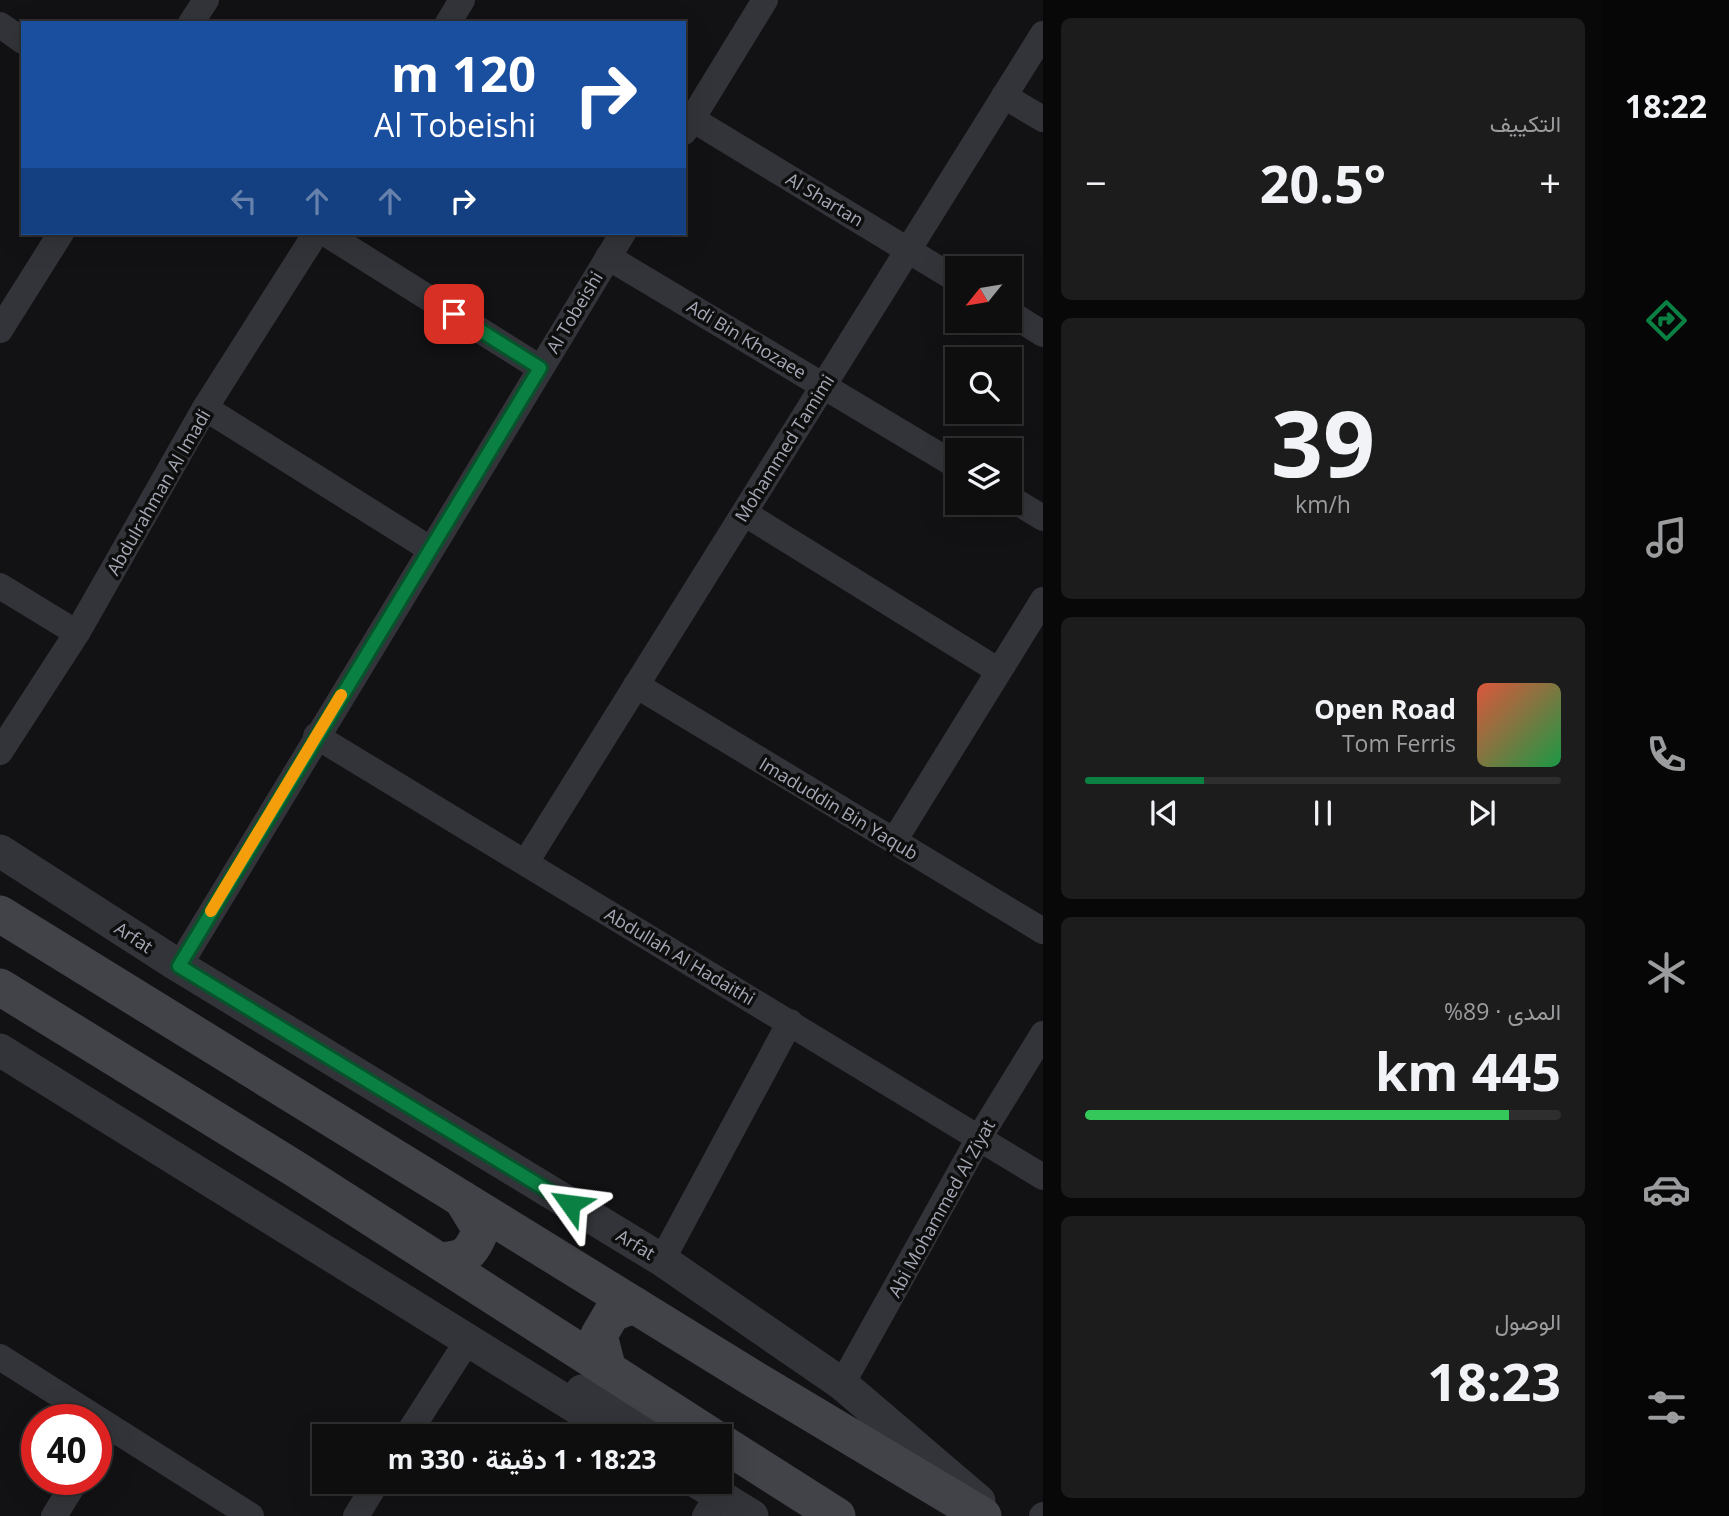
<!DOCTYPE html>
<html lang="ar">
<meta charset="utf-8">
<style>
:root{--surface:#0e0e0f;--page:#1c1c1d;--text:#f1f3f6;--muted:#9b9c9e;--line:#2e2e2f;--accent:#0b8043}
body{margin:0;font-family:"Open Sans",Vazirmatn,sans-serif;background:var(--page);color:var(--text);direction:rtl;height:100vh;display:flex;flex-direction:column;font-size:26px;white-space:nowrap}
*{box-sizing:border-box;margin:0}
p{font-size:23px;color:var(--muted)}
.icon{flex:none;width:38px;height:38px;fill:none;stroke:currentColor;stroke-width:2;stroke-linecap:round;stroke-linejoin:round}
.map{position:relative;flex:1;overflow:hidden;direction:ltr}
.panel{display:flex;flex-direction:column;gap:18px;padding:18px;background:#080808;width:560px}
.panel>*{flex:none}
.guide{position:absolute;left:21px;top:21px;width:665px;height:214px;border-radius:0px;box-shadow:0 7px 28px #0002,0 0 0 2px var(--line);direction:rtl;background:#1a4fa0;color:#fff;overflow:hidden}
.needle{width:46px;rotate:240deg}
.fabs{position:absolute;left:945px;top:256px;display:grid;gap:14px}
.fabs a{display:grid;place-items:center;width:77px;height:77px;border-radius:0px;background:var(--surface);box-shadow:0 7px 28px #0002,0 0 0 2px var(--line);font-size:35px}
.speed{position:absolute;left:21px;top:1404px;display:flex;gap:14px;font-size:35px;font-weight:700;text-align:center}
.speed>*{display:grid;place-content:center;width:91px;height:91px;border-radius:50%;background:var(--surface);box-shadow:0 7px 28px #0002,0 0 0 2px var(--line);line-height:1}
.speed .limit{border:10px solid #d22;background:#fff;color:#111}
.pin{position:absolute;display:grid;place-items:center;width:60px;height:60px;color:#fff;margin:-30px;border-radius:14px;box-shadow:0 4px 10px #0006}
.me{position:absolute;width:77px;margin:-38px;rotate:301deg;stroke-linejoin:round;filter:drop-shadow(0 0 5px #0008)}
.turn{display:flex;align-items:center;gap:24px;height:147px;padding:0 35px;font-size:32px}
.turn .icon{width:91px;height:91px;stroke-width:2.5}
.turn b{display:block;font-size:49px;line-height:60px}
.lanes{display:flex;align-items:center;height:66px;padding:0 35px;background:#0003;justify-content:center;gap:35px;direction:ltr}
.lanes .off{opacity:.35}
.big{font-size:52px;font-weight:700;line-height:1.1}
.panel .widget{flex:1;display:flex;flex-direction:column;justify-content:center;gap:10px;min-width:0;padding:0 24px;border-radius:10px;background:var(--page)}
.panel .dial{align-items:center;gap:0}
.dial b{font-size:91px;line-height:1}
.song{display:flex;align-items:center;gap:21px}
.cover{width:84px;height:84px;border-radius:10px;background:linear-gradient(135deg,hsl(10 70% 55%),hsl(140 70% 35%))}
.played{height:7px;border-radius:4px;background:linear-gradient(90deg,var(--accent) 25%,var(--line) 25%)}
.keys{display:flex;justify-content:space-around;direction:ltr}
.heat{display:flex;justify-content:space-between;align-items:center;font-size:38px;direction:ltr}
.charge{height:10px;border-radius:5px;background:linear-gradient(90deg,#34c759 89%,var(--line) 0)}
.trip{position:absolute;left:312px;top:1424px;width:420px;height:70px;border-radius:0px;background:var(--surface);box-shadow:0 7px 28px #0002,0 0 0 2px var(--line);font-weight:700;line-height:70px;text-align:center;direction:rtl}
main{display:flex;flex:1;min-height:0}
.menu{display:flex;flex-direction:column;width:126px;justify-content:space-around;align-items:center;background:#060606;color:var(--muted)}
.menu .icon{width:49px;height:49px}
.menu .selected{color:var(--accent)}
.menu b{font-size:32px;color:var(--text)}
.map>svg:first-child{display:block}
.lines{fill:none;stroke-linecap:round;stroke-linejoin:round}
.minor{stroke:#333439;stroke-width:26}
.tertiary{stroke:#333439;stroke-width:33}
.secondary{stroke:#414349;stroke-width:37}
.route-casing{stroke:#07532c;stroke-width:18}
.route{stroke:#0b8043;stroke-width:12}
.slow{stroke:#f59e0b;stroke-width:12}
.labels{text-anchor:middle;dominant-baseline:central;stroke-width:7;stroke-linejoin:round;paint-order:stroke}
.street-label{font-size:18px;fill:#a4a9b5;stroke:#0e0e0f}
</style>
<main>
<nav class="menu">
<b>18:22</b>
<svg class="icon selected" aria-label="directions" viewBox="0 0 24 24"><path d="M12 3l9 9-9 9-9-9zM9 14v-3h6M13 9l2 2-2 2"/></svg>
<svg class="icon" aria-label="music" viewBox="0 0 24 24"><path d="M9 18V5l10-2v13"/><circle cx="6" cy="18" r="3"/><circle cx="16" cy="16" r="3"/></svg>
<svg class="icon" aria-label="phone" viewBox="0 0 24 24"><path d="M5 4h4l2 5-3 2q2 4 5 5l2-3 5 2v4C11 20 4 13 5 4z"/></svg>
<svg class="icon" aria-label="climate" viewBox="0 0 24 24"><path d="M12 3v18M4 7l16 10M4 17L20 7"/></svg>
<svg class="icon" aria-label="car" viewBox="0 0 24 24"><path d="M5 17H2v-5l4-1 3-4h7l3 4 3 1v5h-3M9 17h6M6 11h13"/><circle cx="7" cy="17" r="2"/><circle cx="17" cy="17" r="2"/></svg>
<svg class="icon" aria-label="filters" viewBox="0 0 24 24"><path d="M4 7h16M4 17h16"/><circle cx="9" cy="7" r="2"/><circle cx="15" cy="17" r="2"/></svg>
</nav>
<section class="panel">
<div class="widget"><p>التكييف</p>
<div class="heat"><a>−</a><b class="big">20.5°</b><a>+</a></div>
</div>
<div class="widget dial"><b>39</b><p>km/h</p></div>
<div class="widget">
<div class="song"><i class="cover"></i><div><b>Open Road</b><p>Tom Ferris</p></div></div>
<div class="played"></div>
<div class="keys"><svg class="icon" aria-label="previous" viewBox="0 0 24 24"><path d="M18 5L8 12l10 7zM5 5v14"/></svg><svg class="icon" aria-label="pause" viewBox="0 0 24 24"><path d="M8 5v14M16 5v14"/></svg><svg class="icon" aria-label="next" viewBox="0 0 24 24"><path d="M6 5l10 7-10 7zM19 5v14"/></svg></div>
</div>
<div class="widget"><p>المدى · 89%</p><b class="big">445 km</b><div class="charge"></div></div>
<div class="widget"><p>الوصول</p><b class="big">18:23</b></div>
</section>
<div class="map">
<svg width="1043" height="1516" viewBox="0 0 1043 1516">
<rect width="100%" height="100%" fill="#121214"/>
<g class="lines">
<g class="minor">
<path d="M191 23 206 0"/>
<path d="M448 23 462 0"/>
<path d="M0 25 23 41"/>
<path d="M1004 96 1043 119"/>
<path d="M692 119 957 280"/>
<path d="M684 132 765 0"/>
<path d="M325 233 540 368"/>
<path d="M608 257 957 466"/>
<path d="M1010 313 1043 334"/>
<path d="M0 330 61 233"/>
<path d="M205 408 430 549"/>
<path d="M1010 498 1043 518"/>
<path d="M744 513 999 671"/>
<path d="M0 586 77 633"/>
<path d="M636 685 1043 931"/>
<path d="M316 736 1043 1177"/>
<path d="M0 752 77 633 205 408 316 233"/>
<path d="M894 841 1043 600"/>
<path d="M526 862 1043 34"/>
<path d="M179 966 623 233"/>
<path d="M662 1260 790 1022"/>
<path d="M0 1357 251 1516"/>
<path d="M842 1384 979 1138 1043 1034"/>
<path d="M406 1437 468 1340"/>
<path d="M96 1449 110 1427"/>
<path d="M54 1516 77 1479"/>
<path d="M356 1516 377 1482"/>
<path d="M705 1516 718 1495"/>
<path d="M1042 1516 1043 1515"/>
</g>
<g class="tertiary">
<path d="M0 851 179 966 662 1260 842 1384 979 1501"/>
<path d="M0 1050 624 1437"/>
<path d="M582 1391 685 1437"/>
<path d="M697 1482 752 1516"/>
</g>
<g class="secondary">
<path d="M0 914 754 1379 983 1516"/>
<path d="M0 987 297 1170 713 1437"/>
<path d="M439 1261C466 1259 470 1255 481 1230L462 1199"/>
<path d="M608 1370 599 1335 612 1313 634 1305"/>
<path d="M719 1441 837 1516"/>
</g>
</g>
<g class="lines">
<defs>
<path id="route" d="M454 314 540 368 179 966 570 1204"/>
</defs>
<use href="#route" class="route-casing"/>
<use href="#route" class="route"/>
<path class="slow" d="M211 911 341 695"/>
</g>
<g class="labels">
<g class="street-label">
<text transform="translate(825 199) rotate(31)">Al Shartan</text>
<text transform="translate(574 312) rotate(-59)">Al Tobeishi</text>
<text transform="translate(747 339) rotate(31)">Adi Bin Khozaee</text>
<text transform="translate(784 448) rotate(-58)">Mohammed Tamimi</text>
<text transform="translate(158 492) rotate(-60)">Abdulrahman Al Imadi</text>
<text transform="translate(839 808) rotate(31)">Imaduddin Bin Yaqub</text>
<text transform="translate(134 937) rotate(33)">Arfat</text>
<text transform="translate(680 956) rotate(31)">Abdullah Al Hadaithi</text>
<text transform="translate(941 1208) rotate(-61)">Abi Mohammed Al Ziyat</text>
<text transform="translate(636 1244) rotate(31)">Arfat</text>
</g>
</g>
</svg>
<div class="fabs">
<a><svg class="needle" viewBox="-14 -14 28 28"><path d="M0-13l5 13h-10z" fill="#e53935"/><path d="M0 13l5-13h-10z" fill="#9b9c9e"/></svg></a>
<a><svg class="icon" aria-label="search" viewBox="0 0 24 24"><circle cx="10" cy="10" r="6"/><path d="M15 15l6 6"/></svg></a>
<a><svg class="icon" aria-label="layers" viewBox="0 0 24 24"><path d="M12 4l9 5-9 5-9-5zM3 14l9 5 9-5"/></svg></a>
</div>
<div class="speed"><div class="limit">40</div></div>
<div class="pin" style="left:454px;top:314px;background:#d93025"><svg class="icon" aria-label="arrive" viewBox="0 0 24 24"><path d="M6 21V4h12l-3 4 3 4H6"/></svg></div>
<svg class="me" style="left:570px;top:1204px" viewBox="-20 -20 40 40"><path d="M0-17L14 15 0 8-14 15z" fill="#0b8043" stroke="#fff" stroke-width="4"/></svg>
<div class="trip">18:23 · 1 دقيقة · 330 m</div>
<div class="guide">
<div class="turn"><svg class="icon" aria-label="right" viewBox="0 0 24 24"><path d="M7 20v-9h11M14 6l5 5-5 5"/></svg><div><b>120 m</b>Al Tobeishi</div></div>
<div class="lanes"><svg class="icon off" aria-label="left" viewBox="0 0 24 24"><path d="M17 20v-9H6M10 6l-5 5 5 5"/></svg><svg class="icon off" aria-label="ahead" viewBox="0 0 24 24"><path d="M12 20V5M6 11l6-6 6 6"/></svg><svg class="icon off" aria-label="ahead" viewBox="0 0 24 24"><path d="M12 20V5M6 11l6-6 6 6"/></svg><svg class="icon" aria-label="right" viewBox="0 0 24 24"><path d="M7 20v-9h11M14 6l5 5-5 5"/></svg></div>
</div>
</div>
</main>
